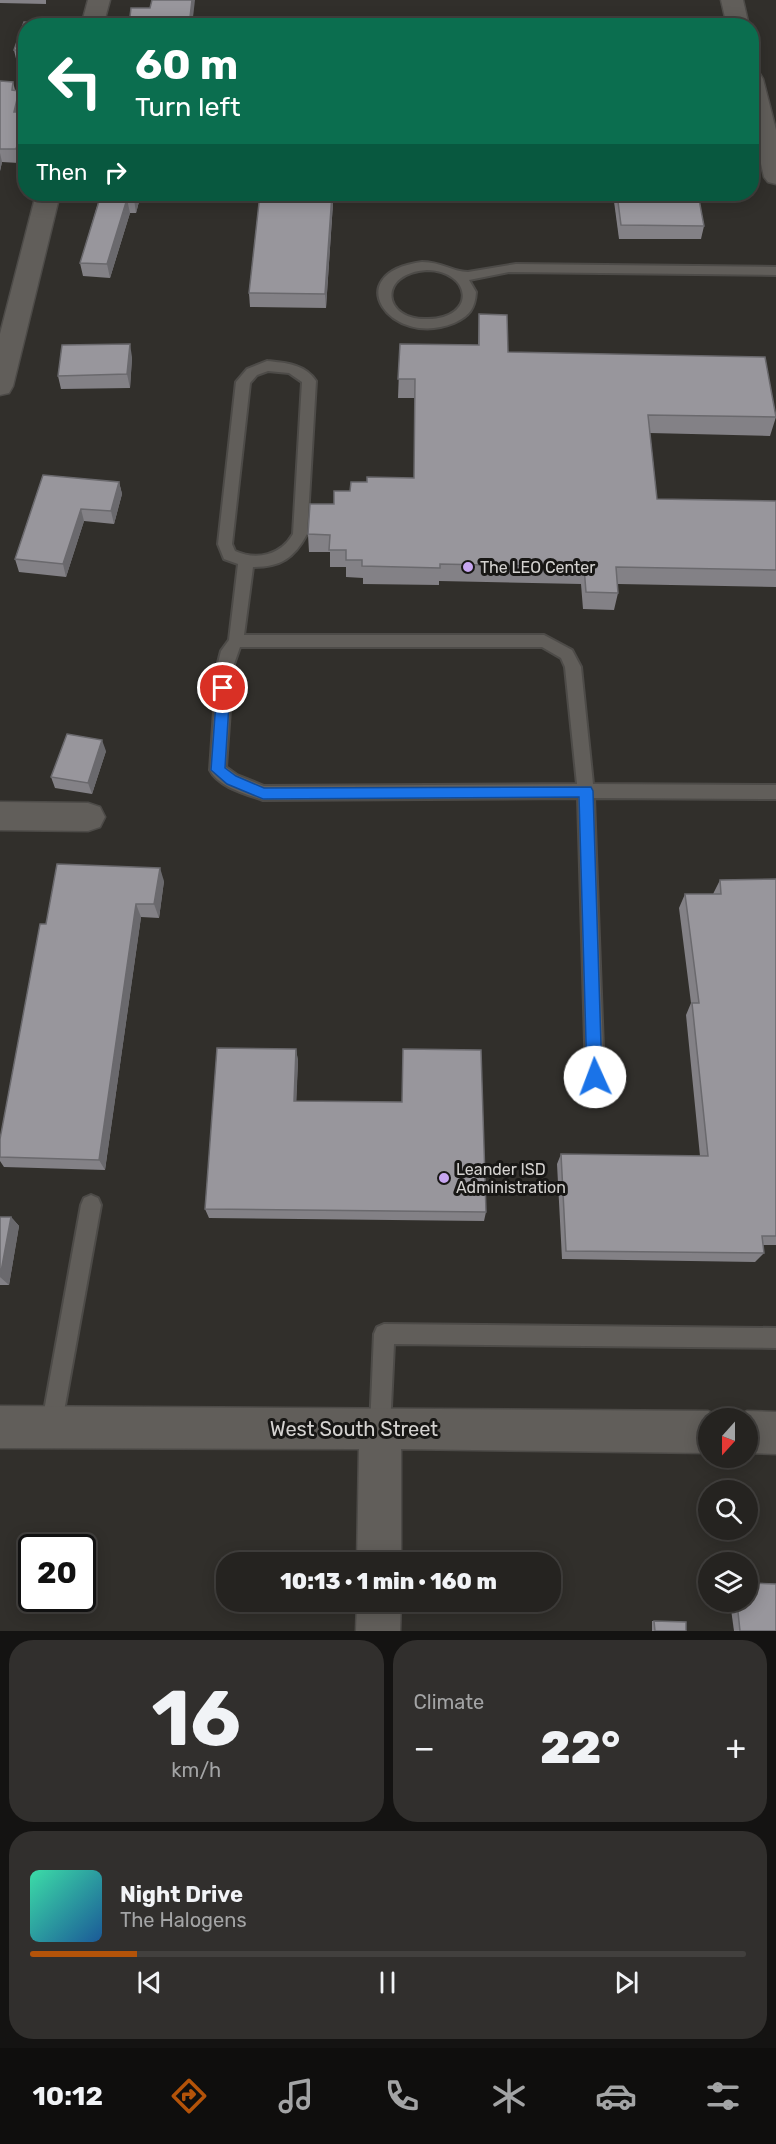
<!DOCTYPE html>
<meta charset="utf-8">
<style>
:root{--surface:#252320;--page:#312f2d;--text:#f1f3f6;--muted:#a3a4a5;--line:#42403e;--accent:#b45309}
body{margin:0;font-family:Rubik,sans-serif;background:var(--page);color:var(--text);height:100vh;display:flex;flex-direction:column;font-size:22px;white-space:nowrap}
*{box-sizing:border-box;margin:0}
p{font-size:20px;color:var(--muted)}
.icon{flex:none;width:33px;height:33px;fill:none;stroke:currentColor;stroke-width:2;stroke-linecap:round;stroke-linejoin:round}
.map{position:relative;height:1631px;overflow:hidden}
.details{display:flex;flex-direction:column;gap:9px;padding:9px;background:#141312;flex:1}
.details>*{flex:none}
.guide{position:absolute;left:18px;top:18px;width:741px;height:183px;border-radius:24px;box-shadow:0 3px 15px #0003,0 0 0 2px var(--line);background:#0b6e4f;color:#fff;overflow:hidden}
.needle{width:39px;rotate:201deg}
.buttons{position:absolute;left:698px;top:1408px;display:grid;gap:12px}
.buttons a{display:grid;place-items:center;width:60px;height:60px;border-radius:50%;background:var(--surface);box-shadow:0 3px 15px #0003,0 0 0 2px var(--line);font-size:30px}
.speed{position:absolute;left:18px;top:1534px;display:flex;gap:12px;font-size:30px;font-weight:700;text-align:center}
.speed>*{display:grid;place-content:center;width:78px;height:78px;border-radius:50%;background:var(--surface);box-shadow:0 3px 15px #0003,0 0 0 2px var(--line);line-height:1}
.speed .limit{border:3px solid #111;border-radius:9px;background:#fff;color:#111}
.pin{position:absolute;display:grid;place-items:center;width:51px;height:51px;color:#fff;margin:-26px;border:3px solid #fff;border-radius:50%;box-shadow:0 2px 6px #0007}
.me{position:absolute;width:66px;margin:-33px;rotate:358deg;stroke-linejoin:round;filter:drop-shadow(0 0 4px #0008)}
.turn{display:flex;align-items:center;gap:21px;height:126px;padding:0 18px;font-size:27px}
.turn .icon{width:78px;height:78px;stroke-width:2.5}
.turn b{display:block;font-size:42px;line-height:51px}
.then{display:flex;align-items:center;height:57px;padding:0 18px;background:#0003;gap:12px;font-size:22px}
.big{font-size:45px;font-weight:800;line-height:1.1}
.details .widget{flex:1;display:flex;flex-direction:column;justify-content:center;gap:9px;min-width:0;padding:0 21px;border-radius:24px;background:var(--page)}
.details .dial{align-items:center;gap:0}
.dial b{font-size:78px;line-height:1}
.song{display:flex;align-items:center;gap:18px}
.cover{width:72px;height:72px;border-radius:9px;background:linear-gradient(135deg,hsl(160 70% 55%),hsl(210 70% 35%))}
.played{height:6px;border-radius:3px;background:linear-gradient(90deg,var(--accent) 15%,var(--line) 15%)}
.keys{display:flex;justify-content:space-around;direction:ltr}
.heat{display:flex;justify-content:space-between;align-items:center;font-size:33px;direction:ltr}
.details .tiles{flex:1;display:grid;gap:9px;grid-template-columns:1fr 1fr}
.widget:last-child{grid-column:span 2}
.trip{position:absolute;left:216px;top:1552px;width:345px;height:60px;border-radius:24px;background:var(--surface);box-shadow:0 3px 15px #0003,0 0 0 2px var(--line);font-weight:800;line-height:60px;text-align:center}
.dock{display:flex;height:96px;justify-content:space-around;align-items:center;background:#0f0e0d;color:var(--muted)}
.dock .icon{width:42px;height:42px}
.dock .current{color:var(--accent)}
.dock b{font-size:27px;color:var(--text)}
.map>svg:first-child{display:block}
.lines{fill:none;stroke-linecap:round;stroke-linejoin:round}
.service-casing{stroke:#4d4b48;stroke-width:4}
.minor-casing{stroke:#4d4b48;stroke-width:3}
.service{fill:#615e5a;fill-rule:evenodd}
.minor{fill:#615e5a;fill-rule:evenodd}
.wall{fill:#838186}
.shaded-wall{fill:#6a696d}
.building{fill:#98969c;stroke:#6a696d;stroke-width:1.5}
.route{fill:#1a73e8;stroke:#114b97;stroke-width:1.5}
.poi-dot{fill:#c7a6f0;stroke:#181715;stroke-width:2}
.labels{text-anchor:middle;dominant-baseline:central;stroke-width:6;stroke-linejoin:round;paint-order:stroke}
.poi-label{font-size:16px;fill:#d4d2d0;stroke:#181715;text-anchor:start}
.near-street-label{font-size:20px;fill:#d4d2d0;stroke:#181715}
</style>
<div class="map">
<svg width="776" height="1631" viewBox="0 0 776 1631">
<rect width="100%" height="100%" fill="#312f2b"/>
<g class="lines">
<defs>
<g id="service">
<path d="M422 262C442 262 453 272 468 272L516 264 776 267V275L509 272 469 280 476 292C475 309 469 316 454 323 390 349 338 273 422 262ZM427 270C472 271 477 318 428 319 382 321 377 273 427 270Z"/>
<path d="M267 361C286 363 305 364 316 381L307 534C294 558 281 567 253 567L244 635H544L572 650 581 667 593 784 776 785V799L594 798 604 1077 602 1083 595 1086 588 1083 586 1077 578 798 263 800C246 794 218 787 210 770L217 667 221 651 229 640 238 564 224 559 218 544 236 382 247 369ZM268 371 289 373 302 382 293 534C281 555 257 561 235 551L232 544 250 383 257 375ZM240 647H542L561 658 565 667 577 784 264 786 237 775 226 767 233 667Z"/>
<path d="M91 1195 98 1198 101 1205 61 1428 58 1435 51 1438 44 1435 41 1428 81 1205 84 1198Z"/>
<path d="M384 1324 776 1328V1348L394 1344 390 1428 387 1435 380 1438 373 1435 370 1428 374 1334 377 1327Z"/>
</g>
<g id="minor">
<path d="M88 0H110L103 26H81Z"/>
<path d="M721 0H743L749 26H727Z"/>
<path d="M752 72 760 74 763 79 776 130V184L768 182 764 177 752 124Z"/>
<path d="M36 194H60L13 386 9 393 0 395V334Z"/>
<path d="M0 802 88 803 100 807 105 817 100 827 88 831 0 830Z"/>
<path d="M0 1406 708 1411 724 1419H708V1453L401 1449V1563H357L359 1449 0 1448Z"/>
<path d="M747 1411 776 1412V1454L747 1453V1419H731Z"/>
<path d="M357 1602H401L400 1631H356Z"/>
</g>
</defs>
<use href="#service" class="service-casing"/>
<use href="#minor" class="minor-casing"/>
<use href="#service" class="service"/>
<use href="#minor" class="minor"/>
</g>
<g class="wall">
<path d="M0 0H46V4L0 3Z"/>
<path d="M24 22 56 24V26H26V64L17 63 14 50Z"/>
<path d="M0 81 13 82 15 90 22 104 20 112 19 163 2 162 0 171Z"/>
<path d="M98 194H141L136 213H130L110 278 83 276 80 263 98 203 97 198Z"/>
<path d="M260 194H333V203L326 308 250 307 249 293Z"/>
<path d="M613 194H698L704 226 701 239H619Z"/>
<path d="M479 314 508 352 776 417 770 436 650 433 657 499 776 501V587L618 584V593L614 610 583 609 581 584 439 581V585L363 584V578L346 577V567H330V552H309L308 534 334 504 350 491 367 482 414 478 415 398H398L400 344 478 345Z"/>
<path d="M132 357 130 388 61 389 58 376Z"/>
<path d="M43 475 119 482 122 494 114 524 84 521 66 577 19 572 15 559Z"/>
<path d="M106 751 92 794 55 788 51 777Z"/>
<path d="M776 879V1245H763L764 1253 755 1262 562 1259 557 1164 561 1154 700 1156 686 1015 691 1003 679 908 685 894H713L720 880Z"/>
<path d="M164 881 159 918 141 917 105 1170 4 1167 0 1161V1139L46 924Z"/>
<path d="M296 1049 298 1061 296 1101 486 1212 484 1221 209 1218 205 1209Z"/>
<path d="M0 1217H11L19 1226 9 1285H0Z"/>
<path d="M730 1602H747L776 1631H734Z"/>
<path d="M652 1621 686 1622V1631H652Z"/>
</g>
<g class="shaded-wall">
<path d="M192 0H195L192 26H189Z"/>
<path d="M19 91 22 104 17 125 14 112Z"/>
<path d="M26 117V141L19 163 16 149Z"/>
<path d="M0 153 2 162 0 171Z"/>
<path d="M135 194H141L136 213 134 199Z"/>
<path d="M332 194 333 203 326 308 325 294Z"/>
<path d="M127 199 130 213 110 278 107 264Z"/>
<path d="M130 344 132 357 130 388 127 374Z"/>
<path d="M119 482 122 494 114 524 111 511Z"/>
<path d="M81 509 84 521 66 577 63 564Z"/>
<path d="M102 740 106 751 92 794 88 783Z"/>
<path d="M160 868 164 881 159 918 154 904Z"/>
<path d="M136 904 141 917 105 1170 99 1160Z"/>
<path d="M296 1049 298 1061 296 1112 294 1101Z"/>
<path d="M11 1217 19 1226 9 1285 0 1277Z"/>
</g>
<g class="building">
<path d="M152 0H192L189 26H129L131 8H150Z"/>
<path d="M24 22 56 24 55 26H26V50H14Z"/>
<path d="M0 81 13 82 12 90 19 91 14 112H26V117L16 149H0Z"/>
<path d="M98 194H135L134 199H127L107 264 80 263 100 198H97Z"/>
<path d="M260 194H332L325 294 249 293Z"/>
<path d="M617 194H698L704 226 621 225Z"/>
<path d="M479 314 507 315 508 352 765 357 776 417 648 415 657 499 776 501V570L616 567 618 593 586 592 584 567 440 564V568L362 566V560H346V550H329L330 535 308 534 310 504H334V491H350L351 482H367V477L414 478 415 379H398L400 344 479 345Z"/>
<path d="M130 344 127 374 58 376 62 345Z"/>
<path d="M43 475 119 482 111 511 81 509 63 564 15 559Z"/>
<path d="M67 734 102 740 88 783 51 777Z"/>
<path d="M57 864 160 868 154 904H136L99 1160 0 1157V1139L40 924H46Z"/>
<path d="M776 879V1236H762L764 1253 566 1251 561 1154 708 1156 692 1003H699L685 894H721L720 880Z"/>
<path d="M217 1048 296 1049 294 1101 402 1102 403 1049 481 1050 486 1212 205 1209Z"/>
<path d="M0 1217H11L0 1277Z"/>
<path d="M747 1583 776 1584V1631H740L737 1602H747Z"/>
<path d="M654 1621 686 1622V1631H655Z"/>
</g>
<path class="route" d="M223 682 230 688 225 768 236 776 264 788 591 787 593 791 602 1077 600 1082 595 1084 589 1082 587 1077 579 797 263 799 227 784 211 770 217 688Z"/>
<g class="poi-dot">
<circle cx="468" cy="567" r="6"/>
<circle cx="444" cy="1178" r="6"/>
</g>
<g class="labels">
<g class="poi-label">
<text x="480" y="567">The LEO Center</text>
<text x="456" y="1169">Leander ISD<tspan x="456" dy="18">Administration</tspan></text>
</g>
<g class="near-street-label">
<text x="354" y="1429">West South Street</text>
</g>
</g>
</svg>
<div class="buttons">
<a><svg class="needle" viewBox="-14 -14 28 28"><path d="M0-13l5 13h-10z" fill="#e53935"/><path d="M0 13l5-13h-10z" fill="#a3a4a5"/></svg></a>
<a><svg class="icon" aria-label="search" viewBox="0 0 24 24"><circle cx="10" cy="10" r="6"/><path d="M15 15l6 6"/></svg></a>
<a><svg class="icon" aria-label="layers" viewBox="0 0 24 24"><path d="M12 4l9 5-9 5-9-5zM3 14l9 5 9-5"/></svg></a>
</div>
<div class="speed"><div class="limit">20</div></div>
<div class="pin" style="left:223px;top:688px;background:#d93025"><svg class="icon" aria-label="arrive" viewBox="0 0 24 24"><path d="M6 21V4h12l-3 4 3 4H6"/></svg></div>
<svg class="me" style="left:595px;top:1077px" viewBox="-20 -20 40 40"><circle r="19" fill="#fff"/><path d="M0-13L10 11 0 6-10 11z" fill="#1a73e8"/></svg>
<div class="trip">10:13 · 1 min · 160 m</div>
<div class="guide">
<div class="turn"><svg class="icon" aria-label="left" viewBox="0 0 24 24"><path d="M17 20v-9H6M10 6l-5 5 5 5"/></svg><div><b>60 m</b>Turn left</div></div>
<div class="then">Then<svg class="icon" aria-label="right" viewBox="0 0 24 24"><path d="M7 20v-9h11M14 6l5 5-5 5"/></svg></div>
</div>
</div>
<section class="details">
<div class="tiles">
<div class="widget dial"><b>16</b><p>km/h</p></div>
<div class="widget"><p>Climate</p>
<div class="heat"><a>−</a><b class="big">22°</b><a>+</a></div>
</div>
<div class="widget">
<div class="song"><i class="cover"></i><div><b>Night Drive</b><p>The Halogens</p></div></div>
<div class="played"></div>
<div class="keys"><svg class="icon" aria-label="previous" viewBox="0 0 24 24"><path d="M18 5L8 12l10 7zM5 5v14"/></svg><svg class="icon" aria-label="pause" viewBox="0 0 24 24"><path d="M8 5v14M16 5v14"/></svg><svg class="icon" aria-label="next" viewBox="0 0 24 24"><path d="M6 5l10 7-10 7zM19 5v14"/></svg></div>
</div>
</div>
</section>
<nav class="dock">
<b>10:12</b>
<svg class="icon current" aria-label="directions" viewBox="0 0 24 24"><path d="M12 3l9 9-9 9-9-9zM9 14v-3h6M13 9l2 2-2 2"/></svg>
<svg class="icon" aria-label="music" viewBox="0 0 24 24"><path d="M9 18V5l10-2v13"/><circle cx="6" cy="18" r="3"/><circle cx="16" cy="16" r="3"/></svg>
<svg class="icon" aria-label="phone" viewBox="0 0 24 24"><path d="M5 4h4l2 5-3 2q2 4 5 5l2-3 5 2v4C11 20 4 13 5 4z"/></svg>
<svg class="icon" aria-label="climate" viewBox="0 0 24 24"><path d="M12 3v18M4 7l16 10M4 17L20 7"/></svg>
<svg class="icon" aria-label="car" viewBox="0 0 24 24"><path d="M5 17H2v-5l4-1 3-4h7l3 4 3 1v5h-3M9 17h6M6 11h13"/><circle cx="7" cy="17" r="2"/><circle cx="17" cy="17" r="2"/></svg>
<svg class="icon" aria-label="filters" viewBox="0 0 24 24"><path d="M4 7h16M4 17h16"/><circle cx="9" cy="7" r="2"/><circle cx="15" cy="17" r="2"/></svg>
</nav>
